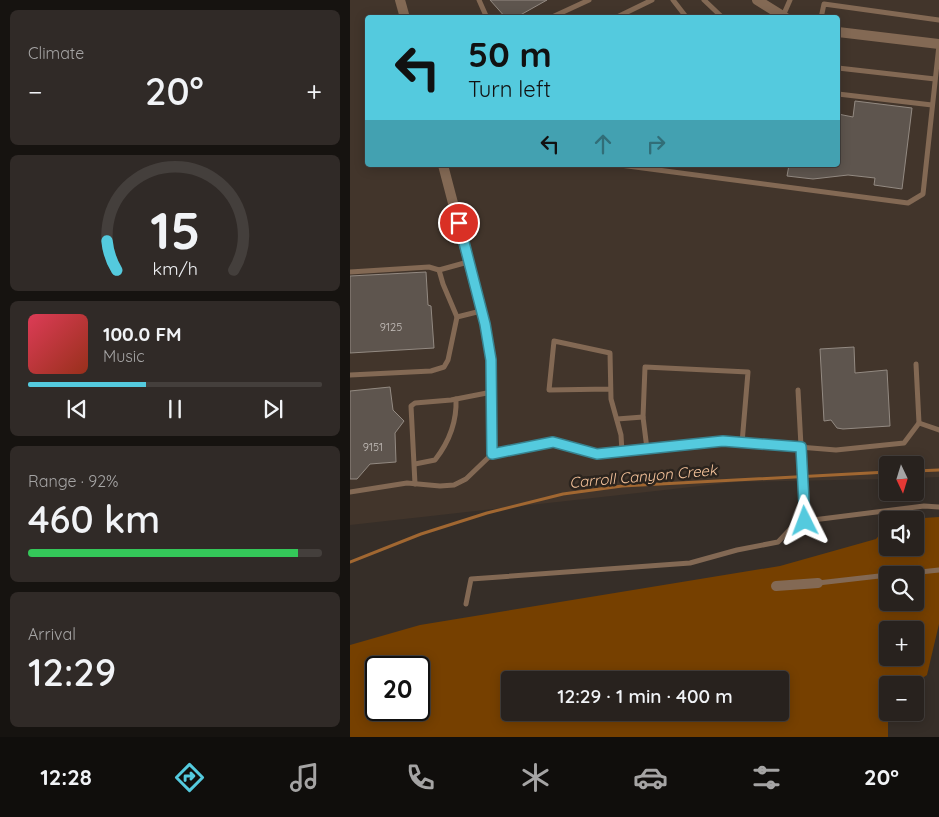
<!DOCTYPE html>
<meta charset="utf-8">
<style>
:root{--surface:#28221e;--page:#302a27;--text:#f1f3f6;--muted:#a5a4a4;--line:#443f3c;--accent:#54cade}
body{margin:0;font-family:Quicksand,sans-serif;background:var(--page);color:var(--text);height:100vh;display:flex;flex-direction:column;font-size:19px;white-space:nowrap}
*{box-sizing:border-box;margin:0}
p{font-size:16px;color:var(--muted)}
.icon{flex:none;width:28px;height:28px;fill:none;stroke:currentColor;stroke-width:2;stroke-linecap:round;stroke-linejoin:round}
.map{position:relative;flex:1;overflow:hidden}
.drawer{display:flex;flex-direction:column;gap:10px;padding:10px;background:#161310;width:350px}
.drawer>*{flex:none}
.hud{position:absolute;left:15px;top:15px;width:475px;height:152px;border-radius:5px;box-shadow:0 2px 12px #0003,0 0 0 1px var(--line);background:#54cade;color:#111;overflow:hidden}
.needle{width:32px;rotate:176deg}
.tools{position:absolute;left:529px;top:456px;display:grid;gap:10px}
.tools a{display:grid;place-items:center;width:45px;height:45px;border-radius:5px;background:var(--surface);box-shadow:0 2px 12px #0003,0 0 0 1px var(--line);font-size:25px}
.speed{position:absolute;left:15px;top:656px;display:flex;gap:10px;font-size:25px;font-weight:700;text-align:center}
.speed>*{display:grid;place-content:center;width:65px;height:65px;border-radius:50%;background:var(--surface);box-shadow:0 2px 12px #0003,0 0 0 1px var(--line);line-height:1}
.speed .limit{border:2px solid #111;border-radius:8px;background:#fff;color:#111}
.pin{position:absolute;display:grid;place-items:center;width:42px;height:42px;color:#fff;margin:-21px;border:2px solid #fff;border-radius:50%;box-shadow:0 1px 5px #0007}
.me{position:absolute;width:55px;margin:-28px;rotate:357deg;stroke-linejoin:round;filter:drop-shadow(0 0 4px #0008)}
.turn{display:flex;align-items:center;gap:18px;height:105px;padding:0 20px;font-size:22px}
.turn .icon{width:65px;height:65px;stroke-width:2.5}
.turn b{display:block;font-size:35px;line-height:42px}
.lanes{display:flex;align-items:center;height:48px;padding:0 20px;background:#0003;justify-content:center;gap:25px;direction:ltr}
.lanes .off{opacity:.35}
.big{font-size:38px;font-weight:600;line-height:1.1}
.drawer .widget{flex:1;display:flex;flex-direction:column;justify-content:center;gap:8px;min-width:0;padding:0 18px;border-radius:8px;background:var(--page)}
.drawer .dial{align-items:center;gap:0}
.dial svg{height:130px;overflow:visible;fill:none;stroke:var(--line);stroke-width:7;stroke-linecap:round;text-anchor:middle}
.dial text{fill:var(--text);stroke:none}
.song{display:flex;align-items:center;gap:15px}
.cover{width:60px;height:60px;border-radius:8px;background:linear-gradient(135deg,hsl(350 70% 55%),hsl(10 70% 35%))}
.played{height:5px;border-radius:2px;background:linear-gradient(90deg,var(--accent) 40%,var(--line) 40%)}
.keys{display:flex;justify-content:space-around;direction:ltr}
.heat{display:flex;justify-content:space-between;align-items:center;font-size:28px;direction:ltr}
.charge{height:8px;border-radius:4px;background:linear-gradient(90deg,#34c759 92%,var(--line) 0)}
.trip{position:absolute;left:151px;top:671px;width:288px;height:50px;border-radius:5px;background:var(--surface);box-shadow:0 2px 12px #0003,0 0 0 1px var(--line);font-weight:600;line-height:50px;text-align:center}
.tabs{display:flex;height:80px;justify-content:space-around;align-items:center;background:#100e0c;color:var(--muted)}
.tabs .icon{width:35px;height:35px}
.tabs .active{color:var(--accent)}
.tabs b{font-size:22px;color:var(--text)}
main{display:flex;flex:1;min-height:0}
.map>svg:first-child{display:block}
.built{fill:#42352b;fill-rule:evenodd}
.green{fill:#764000;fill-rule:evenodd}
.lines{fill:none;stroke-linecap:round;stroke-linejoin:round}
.stream{stroke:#a16731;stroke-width:3}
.building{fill:#5e554e;stroke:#938a82}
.service{stroke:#836954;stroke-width:5}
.minor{stroke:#836954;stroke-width:10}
.route-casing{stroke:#378390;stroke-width:12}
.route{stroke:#54cade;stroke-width:9}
.labels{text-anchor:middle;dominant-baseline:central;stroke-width:5;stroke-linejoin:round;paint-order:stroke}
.number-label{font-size:11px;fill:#c6c0bc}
.water-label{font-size:15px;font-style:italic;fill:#f9c69d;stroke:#2b241e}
</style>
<main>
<section class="drawer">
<div class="widget"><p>Climate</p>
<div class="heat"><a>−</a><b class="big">20°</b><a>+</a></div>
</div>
<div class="widget dial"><svg viewBox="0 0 100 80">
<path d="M14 69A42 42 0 1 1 86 69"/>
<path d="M14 69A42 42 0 0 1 8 51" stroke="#54cade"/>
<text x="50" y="56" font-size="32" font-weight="700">15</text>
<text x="50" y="72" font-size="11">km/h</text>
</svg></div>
<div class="widget">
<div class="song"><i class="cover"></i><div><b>100.0 FM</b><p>Music</p></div></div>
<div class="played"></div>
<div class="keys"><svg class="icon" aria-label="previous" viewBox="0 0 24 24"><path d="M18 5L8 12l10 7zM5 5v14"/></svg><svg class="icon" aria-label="pause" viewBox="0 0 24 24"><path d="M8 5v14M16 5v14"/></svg><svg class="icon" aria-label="next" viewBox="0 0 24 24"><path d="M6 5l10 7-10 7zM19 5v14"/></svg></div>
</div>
<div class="widget"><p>Range · 92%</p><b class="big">460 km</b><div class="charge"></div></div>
<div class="widget"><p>Arrival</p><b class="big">12:29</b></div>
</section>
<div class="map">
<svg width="589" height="737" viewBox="0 0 589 737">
<rect width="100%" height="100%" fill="#362e28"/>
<path class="built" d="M0 0H589V477L565 478V465H538L537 479 386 482 0 525ZM18 18H488V165H18Z"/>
<path class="green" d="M589 517V624L577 675 562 685H538V737H0V645L70 625 430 566 526 539 537 526 538 548H565V520H542ZM538 575H565V602H538ZM538 630H565V658H538ZM26 668H69V710H26ZM160 680H430V712H160Z"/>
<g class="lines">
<g class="stream">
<path d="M565 471 589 470"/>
<path d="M0 562 71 534 137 513 213 494 272 486 538 472"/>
</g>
</g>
<g class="building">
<path d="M140 0H197L165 18H156Z"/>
<path d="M505 101 562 108 552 189 524 185 525 178 498 175 463 179 437 176 439 165H488V114L503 117Z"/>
<path d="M76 272 78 305 81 306 84 348 0 353V276Z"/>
<path d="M504 347 505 373 537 370 540 426 493 429 487 428 481 420 474 421 470 349Z"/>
<path d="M40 387 43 410 54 421 45 433 46 462 20 464 7 479H0V391Z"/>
</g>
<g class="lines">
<g class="service">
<path d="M129 0 137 18"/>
<path d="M323 0 337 18"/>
<path d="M354 0 373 18"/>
<path d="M433 16 440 0"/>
<path d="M200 18 239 0"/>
<path d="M265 18 302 0"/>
<path d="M471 18 474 4 589 20"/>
<path d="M488 68 585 79"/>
<path d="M488 94 582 105"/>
<path d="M270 165 558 203 573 194 589 45"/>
<path d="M89 270 93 284 107 317"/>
<path d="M0 272 79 267 89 270 118 262"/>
<path d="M0 375 81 371 94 367 98 360 107 317 131 311"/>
<path d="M260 389 199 390 204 341 260 353 261 399 271 435 272 452"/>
<path d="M448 390 455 521"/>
<path d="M267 419 293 417"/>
<path d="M569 423 589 430"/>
<path d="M297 449 293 417 295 367 398 372 392 443"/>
<path d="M65 464 85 460C99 442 107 422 106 399"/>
<path d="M65 484 61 406 65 403 101 400 142 392"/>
<path d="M0 492 57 483 90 486 104 485 116 479 142 454 203 441 247 454 373 441 486 450 554 443 569 423 566 364"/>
<path d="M542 575 589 570"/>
<path d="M468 583 538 575"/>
<path d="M116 604 121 579 340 563 387 550 428 542 447 522 574 506 589 507"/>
</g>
<g class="minor">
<path d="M50 0 55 18"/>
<path d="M407 0 436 18"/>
<path d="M488 32 589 44"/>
<path d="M93 165 135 325 141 360 142 454"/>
<path d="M426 586 468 583"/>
</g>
</g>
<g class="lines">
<defs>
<path id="route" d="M109 223 135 324 141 360 142 454 203 442 247 454 373 441 451 447 455 521"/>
</defs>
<use href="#route" class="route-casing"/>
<use href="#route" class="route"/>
</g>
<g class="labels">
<g class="number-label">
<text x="41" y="327">9125</text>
<text x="23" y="447">9151</text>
</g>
<g class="water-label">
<text transform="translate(293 476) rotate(-5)">Carroll Canyon Creek</text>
</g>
</g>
</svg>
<div class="tools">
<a><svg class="needle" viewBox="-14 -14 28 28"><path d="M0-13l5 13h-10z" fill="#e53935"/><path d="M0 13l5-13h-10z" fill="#a5a4a4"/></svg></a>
<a><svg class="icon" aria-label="sound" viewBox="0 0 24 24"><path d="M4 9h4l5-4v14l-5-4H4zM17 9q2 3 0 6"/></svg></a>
<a><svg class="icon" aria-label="search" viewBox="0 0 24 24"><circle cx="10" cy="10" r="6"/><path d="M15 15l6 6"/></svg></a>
<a>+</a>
<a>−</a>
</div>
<div class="speed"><div class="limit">20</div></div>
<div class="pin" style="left:109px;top:223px;background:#d93025"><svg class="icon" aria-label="arrive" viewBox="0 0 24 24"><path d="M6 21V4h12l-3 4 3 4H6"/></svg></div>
<svg class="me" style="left:455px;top:521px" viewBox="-20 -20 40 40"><path d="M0-17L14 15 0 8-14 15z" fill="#54cade" stroke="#fff" stroke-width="4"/></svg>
<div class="trip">12:29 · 1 min · 400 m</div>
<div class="hud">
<div class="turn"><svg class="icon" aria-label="left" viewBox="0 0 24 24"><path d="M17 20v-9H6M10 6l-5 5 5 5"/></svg><div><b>50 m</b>Turn left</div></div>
<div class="lanes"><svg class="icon" aria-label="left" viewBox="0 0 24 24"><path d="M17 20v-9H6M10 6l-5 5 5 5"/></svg><svg class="icon off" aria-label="ahead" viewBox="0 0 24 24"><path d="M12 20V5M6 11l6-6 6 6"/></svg><svg class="icon off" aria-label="right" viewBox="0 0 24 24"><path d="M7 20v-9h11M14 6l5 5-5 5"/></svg></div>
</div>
</div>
</main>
<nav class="tabs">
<b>12:28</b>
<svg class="icon active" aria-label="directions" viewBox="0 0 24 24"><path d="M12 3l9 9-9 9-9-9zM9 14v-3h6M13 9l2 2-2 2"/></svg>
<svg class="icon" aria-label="music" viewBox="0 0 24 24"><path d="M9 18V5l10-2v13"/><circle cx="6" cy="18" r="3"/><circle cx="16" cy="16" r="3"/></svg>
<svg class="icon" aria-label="phone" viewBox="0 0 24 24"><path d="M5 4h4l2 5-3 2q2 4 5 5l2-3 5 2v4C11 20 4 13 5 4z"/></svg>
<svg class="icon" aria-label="climate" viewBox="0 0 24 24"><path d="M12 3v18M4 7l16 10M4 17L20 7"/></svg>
<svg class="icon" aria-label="car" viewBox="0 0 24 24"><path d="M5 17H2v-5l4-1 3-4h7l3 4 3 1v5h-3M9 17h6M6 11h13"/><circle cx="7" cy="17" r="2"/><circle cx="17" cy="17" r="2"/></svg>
<svg class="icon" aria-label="filters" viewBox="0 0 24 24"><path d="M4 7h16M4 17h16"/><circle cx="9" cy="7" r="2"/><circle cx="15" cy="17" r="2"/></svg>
<b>20°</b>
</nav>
